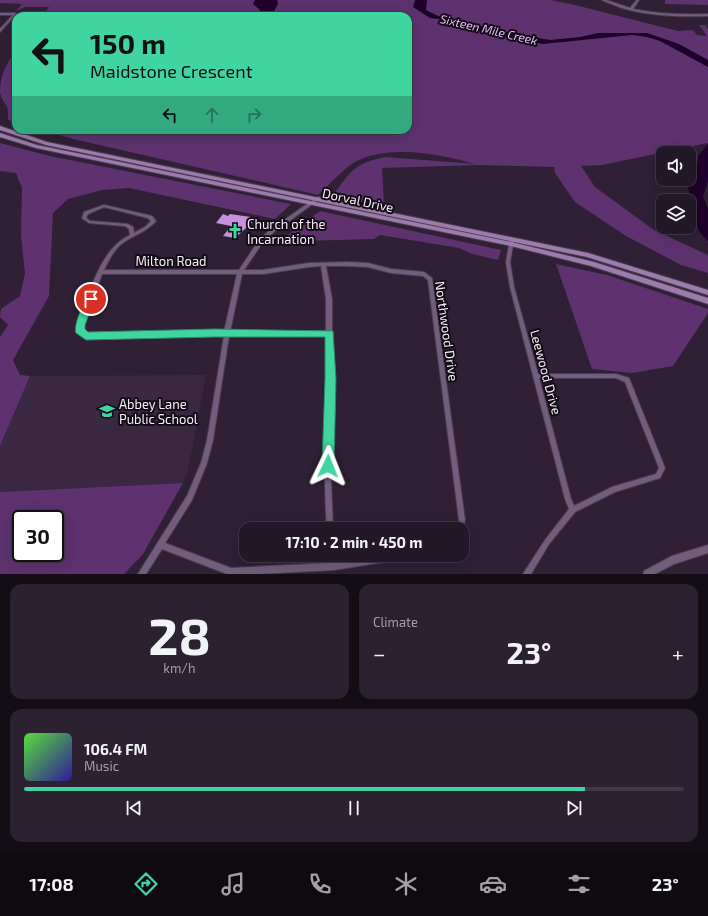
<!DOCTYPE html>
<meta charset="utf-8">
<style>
:root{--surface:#231828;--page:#2b2130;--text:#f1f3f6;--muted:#a3a0a8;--line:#403745;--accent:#40d4a1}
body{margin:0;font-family:"Exo 2",sans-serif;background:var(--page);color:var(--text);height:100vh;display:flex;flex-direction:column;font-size:15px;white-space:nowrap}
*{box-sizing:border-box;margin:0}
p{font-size:13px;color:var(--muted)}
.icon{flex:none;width:22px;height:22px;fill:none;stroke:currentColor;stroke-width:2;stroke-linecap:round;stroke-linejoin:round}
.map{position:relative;height:574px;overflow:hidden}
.details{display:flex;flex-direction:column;gap:10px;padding:10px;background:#130d16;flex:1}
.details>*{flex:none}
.top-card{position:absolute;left:12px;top:12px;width:400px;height:122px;border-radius:12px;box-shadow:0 4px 16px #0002,0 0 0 1px var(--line);background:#40d4a1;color:#111;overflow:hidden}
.buttons{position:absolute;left:656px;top:146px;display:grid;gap:8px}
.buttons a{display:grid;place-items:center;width:40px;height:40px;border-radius:8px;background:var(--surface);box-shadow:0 4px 16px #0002,0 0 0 1px var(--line);font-size:20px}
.speed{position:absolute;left:12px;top:510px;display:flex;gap:8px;font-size:20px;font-weight:700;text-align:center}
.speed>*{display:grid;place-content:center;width:52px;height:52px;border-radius:50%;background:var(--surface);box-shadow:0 4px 16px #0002,0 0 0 1px var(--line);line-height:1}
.speed .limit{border:2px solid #111;border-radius:6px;background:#fff;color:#111}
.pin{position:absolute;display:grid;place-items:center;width:34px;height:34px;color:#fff;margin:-17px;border:2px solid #fff;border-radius:50%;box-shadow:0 1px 4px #0007}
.me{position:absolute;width:44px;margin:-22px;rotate:2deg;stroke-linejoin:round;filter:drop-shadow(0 0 3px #0008)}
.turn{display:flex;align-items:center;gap:14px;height:84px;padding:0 12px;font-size:18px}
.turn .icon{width:52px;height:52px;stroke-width:2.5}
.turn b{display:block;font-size:28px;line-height:34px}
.lanes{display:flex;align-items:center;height:38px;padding:0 12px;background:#0003;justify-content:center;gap:20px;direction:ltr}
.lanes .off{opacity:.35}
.big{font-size:30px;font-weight:700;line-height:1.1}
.details .card{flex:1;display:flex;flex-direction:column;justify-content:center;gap:6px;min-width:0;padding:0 14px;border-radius:12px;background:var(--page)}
.details .dial{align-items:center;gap:0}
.dial b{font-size:52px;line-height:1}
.song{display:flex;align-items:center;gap:12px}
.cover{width:48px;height:48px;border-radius:6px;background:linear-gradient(135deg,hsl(110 70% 55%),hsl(250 70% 35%))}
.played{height:4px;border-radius:2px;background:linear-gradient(90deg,var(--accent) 85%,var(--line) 85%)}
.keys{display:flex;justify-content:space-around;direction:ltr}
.heat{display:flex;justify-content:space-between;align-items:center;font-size:22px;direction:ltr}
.details .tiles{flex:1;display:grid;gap:10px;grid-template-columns:1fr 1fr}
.card:last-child{grid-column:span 2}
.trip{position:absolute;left:239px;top:522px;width:230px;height:40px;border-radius:12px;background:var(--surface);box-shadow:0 4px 16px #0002,0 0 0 1px var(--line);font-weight:700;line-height:40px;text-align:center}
.tabs{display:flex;height:64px;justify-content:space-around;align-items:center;background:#0e0a10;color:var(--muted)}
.tabs .icon{width:28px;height:28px}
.tabs .on{color:var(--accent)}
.tabs b{font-size:18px;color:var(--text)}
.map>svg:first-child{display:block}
.built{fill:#3a2742}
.green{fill:#5d326e;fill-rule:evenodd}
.water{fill:#1f002b}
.building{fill:#c691dc}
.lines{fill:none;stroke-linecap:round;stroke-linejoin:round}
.minor-casing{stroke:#4b3d51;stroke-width:2}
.tertiary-casing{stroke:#4b3d51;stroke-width:2}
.secondary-casing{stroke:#4b3d51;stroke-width:2}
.minor{fill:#725d7c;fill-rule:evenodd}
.tertiary{fill:#725d7c;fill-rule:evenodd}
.secondary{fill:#9d7bac;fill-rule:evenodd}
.route{fill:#40d4a1;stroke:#2a8a69}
.labels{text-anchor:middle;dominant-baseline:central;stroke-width:4;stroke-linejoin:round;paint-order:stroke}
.far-water-label{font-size:12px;font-style:italic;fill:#e6bdf7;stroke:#130c16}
.street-label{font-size:13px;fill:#f6ecfa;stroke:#130c16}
.poi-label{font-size:13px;fill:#f6ecfa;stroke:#130c16;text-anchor:start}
</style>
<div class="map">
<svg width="708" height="574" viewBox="0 0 708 574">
<rect width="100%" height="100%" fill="#2f2035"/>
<path class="built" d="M206 375 188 470 183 483 0 492V446L30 376Z"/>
<g class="green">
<path d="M0 0H550L575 5 678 31 693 30 697 35 707 36 699 25H705L708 29V143L602 165 581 166 595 187 654 230 708 255V273L681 265 626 236 575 202 555 173 554 167 477 165 382 168 384 206 332 196C351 172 353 163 386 157L475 164C439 154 389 144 355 162 343 169 329 185 318 195L73 139 43 130H408V16H43L49 7H25L16 11 22 4 0 3Z"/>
<path d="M665 0H708V5L665 4Z"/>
<path d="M16 51V122L8 120C9 101 4 107 0 93 0 75 6 64 16 51Z"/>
<path d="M0 143 50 156 291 204 275 219 129 188 102 190 68 199 53 213 49 296 13 360 20 375 30 376 0 446V337L8 325 0 317 1 309 20 296 25 273 21 236 22 188 16 173 0 171Z"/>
<path d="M320 211 501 250 498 260 472 254 459 248 380 235 374 239 301 241 274 245Z"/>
<path d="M556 264 607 275 708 309V313L673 366 632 373 592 369Z"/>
<path d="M183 483 143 554 124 574H0V492ZM21 519H55V553H21Z"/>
</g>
<g class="water">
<path d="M255 0H277L278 4 274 11 275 13 262 14 259 12 260 10 253 4Z"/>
<path d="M415 0H427L426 10 438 16 514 34 550 40 580 37 598 33H647L679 44 708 60V67L660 41 647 37 632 35 543 44 488 34 445 20 430 18 413 7Z"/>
<path d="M708 144V181L703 196 708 209V241L701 234 692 218V205L687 183 690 169 698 161V156Z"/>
</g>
<path class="building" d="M223 214 228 216 230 214 257 218 235 238 223 236 231 226 216 223Z"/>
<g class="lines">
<defs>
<g id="minor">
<path d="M602 0H606L630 8 637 0H639L633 9C658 14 683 15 708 14V16C679 17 650 16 622 8 615 5 608 3 602 0Z"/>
<path d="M0 13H15L16 14 0 32V29L13 15H0Z"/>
<path d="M317 197H321V198L274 232 263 242 244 270H263L309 263 346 262 368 263 391 269 424 272 432 278 465 520 462 531V529H457L459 520 428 280 423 276 391 273 368 267 346 266H326L332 299V357L331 480 333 529H327C322 464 327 400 326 335L229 336 213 440 207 463 192 500 165 543 231 568 330 563 329 555H337V562L387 555H434L432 557 430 558 397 560 334 570 258 574H227L162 549 146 574H138L187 496 201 463 207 440 224 336 84 337 77 330V325C86 302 98 260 117 244 121 240 125 238 130 235L129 229 125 226 89 223 82 218 84 212 104 205 152 216 156 221C146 233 130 236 119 246 112 253 108 262 104 270H239L259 240 270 230ZM104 207 148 218 151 221 145 227 134 233 133 227 128 224 90 221 86 218 88 214ZM321 266 326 299V331L230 332 242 274H263L309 267ZM102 274H237L224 332 87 334 83 329V325Z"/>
<path d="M510 239H512L514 240 510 262 514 287 538 374H616L629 378 665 468 660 478 615 492 575 512 549 544 531 574H523L545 540 569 509 565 499 510 287 506 262ZM539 378H616L625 382 659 468 656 474 612 487 574 506 571 499Z"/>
</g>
<path id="tertiary" d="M708 545V553L674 564 655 574H643L644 571 672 556Z"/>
<g id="secondary">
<path d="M0 126 47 142 588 253 708 290V295L587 257 46 145 0 130Z"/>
<path d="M0 133 37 145 511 242 594 262 708 298V304L591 266 511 246 36 148 0 137Z"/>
</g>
</defs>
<use href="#minor" class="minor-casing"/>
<use href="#tertiary" class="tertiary-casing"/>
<use href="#secondary" class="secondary-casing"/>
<use href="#minor" class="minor"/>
<use href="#tertiary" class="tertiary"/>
<use href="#secondary" class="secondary"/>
</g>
<path class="route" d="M91 296 95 299 85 325V329L88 332 214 329 333 331 336 379 334 466 332 469 328 471 324 469 322 466 325 379V337H214L86 340 76 333C73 326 84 298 91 296Z"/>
<defs>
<symbol id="church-bare" viewBox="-9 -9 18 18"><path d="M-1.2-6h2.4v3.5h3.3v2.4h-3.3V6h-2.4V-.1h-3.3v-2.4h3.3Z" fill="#40d4a1" stroke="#130c16" stroke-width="2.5" paint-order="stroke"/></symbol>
<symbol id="school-bare" viewBox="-9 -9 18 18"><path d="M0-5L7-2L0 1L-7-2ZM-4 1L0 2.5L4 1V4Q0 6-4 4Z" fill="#40d4a1" stroke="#130c16" stroke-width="2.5" paint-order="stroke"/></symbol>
</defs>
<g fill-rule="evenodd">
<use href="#church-bare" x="224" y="220" width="22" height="22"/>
<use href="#school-bare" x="96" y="400" width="22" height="22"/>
</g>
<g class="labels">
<g class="far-water-label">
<text transform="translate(489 29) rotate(13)">Sixteen Mile Creek</text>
</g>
<g class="street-label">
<text transform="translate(358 200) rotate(12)">Dorval Drive</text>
<text x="171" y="261">Milton Road</text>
<text transform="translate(447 331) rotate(82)">Northwood Drive</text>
<text transform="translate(546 372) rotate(75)">Leewood Drive</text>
</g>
<g class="poi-label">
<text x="247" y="224">Church of the<tspan x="247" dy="15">Incarnation</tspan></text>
<text x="119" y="404">Abbey Lane<tspan x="119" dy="15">Public School</tspan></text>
</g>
</g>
</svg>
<div class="buttons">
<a><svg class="icon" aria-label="sound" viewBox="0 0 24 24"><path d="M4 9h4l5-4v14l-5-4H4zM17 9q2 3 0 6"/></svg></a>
<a><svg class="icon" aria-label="layers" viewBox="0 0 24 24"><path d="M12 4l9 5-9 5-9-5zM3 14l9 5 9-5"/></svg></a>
</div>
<div class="speed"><div class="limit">30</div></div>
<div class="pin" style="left:91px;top:299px;background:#d93025"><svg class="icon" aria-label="arrive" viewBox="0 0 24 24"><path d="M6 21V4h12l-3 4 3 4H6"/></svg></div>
<svg class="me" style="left:328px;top:466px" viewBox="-20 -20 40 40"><path d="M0-17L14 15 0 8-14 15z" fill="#40d4a1" stroke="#fff" stroke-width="4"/></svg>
<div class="trip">17:10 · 2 min · 450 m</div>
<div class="top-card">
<div class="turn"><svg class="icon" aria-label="left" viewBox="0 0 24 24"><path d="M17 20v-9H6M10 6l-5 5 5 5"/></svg><div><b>150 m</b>Maidstone Crescent</div></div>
<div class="lanes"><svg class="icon" aria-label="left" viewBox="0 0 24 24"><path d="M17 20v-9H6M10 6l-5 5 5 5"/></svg><svg class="icon off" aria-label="ahead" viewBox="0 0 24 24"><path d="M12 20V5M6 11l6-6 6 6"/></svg><svg class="icon off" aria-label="right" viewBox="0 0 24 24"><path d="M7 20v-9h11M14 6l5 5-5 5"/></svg></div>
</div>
</div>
<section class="details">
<div class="tiles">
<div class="card dial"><b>28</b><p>km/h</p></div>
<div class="card"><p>Climate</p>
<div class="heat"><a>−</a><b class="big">23°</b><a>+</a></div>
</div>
<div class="card">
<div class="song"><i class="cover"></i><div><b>106.4 FM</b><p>Music</p></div></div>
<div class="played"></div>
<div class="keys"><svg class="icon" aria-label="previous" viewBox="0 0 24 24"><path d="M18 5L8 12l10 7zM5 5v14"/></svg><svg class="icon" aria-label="pause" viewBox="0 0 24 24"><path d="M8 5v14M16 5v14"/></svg><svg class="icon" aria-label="next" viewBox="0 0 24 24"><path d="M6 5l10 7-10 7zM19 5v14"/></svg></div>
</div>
</div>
</section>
<nav class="tabs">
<b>17:08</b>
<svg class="icon on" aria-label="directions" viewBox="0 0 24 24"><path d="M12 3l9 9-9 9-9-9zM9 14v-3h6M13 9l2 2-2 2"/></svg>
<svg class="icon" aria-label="music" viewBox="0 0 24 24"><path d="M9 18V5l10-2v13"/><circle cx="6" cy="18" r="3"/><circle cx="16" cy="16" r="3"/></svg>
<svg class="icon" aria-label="phone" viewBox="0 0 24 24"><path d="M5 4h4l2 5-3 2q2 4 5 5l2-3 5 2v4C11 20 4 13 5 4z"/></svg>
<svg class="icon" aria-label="climate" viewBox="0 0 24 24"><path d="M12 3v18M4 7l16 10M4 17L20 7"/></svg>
<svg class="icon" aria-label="car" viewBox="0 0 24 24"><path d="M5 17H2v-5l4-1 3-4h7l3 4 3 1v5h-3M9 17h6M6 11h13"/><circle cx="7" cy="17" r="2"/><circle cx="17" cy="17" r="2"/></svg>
<svg class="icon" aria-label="filters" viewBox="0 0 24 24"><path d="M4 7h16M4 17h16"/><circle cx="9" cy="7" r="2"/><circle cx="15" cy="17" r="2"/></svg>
<b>23°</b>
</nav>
